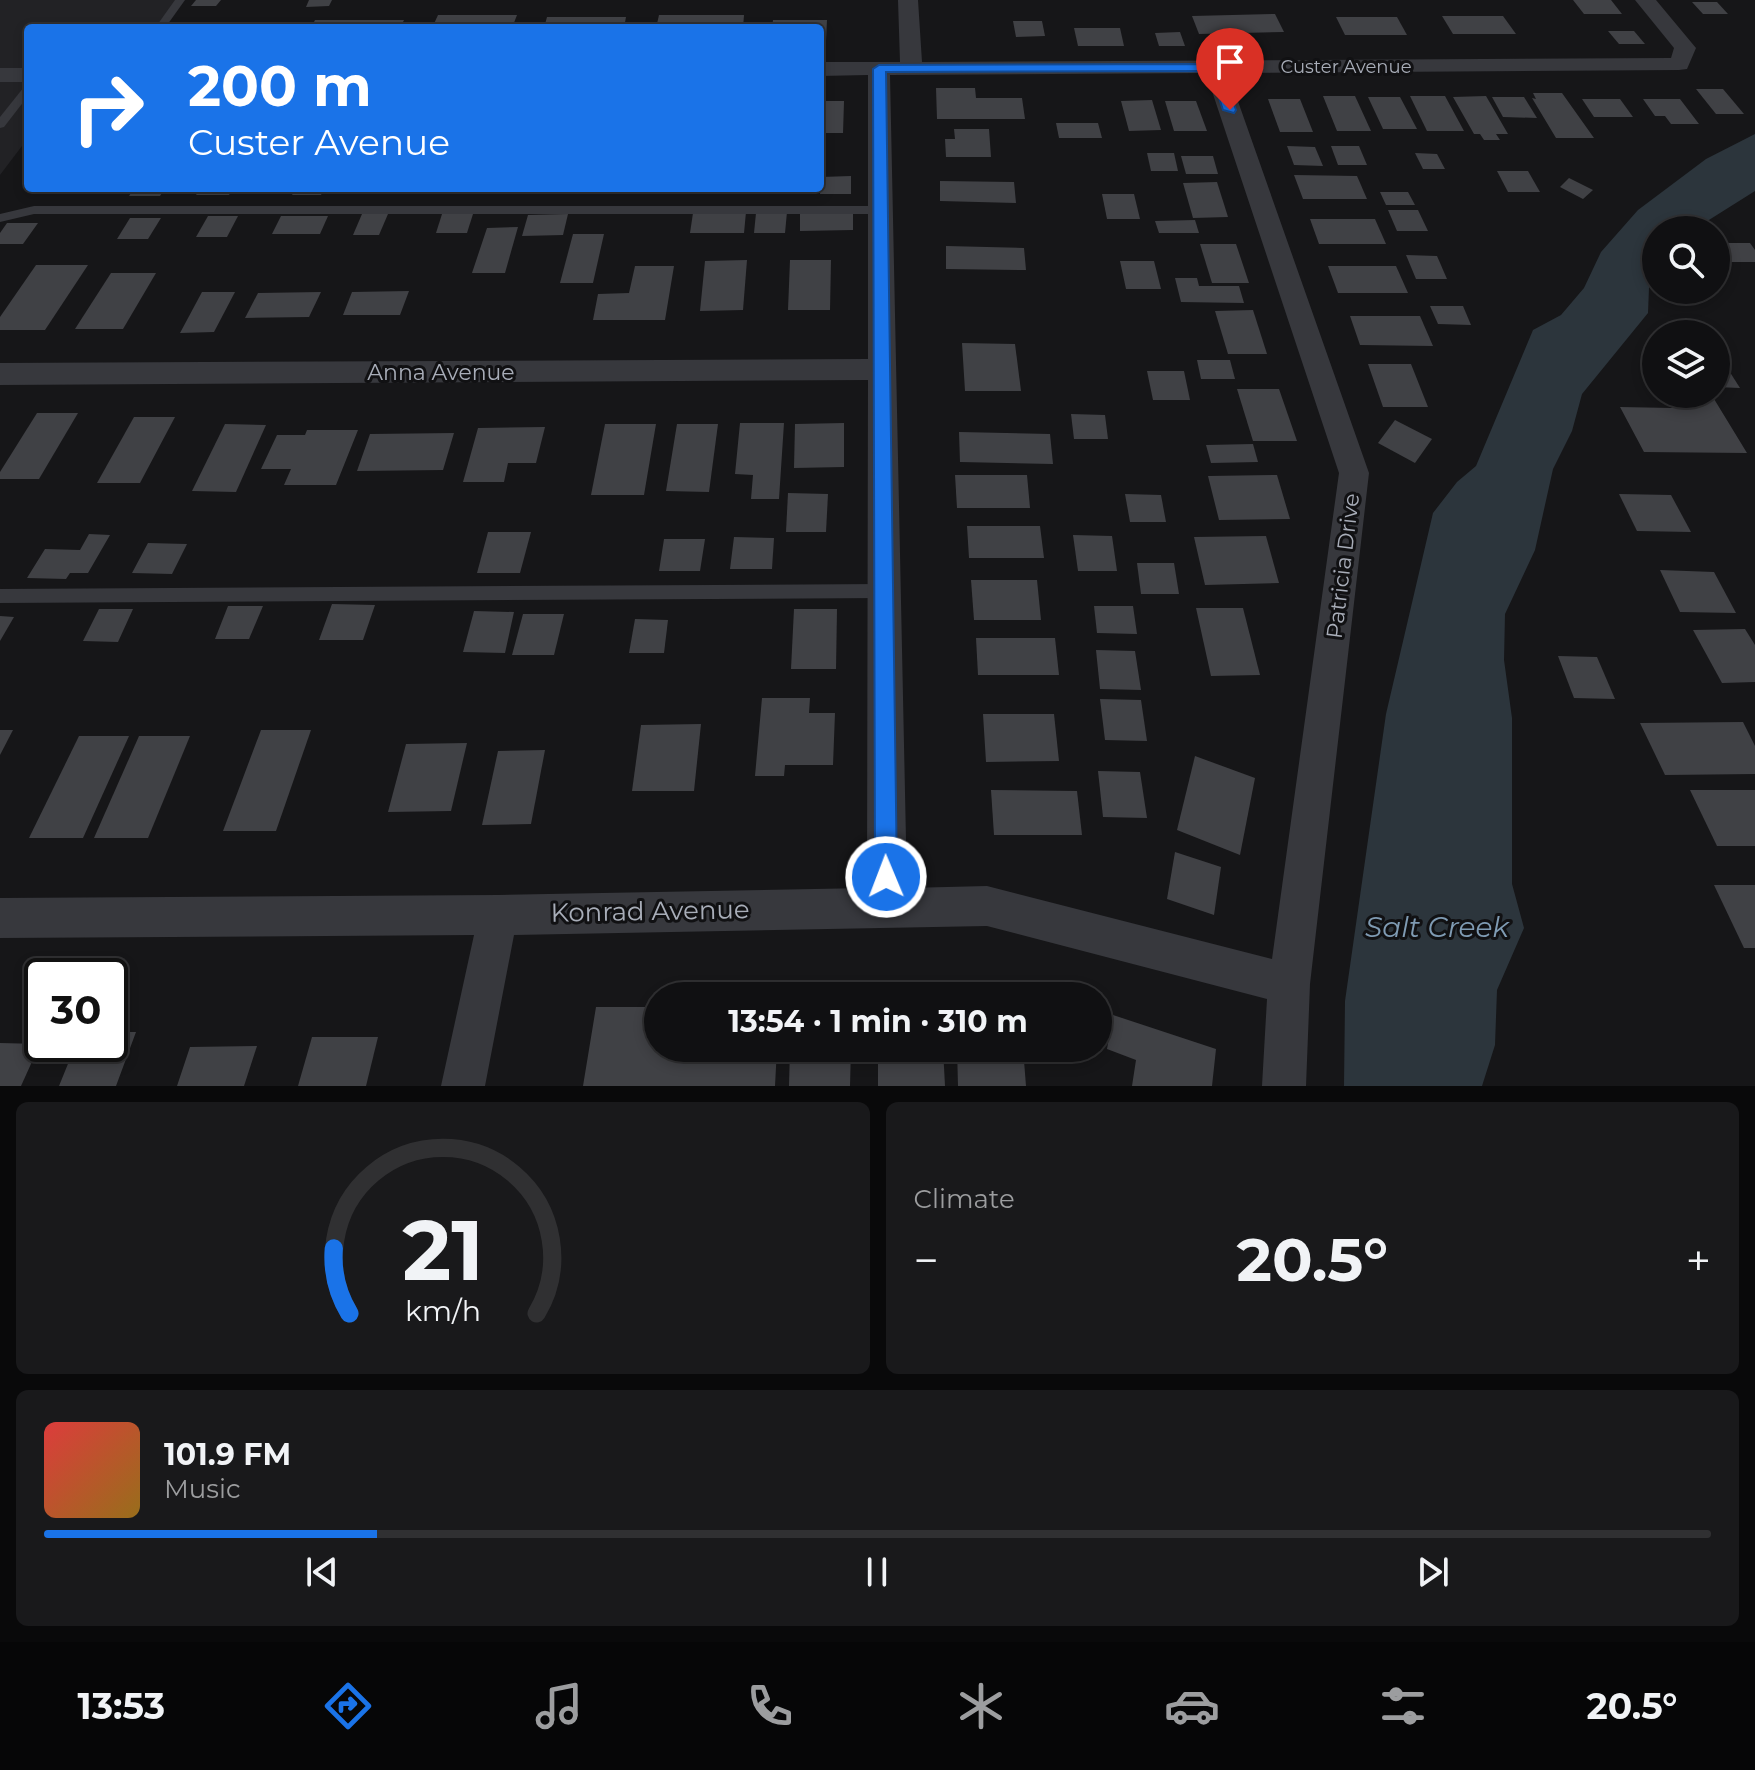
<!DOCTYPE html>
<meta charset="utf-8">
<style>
:root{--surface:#101012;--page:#19191b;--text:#f1f3f6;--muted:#9c9d9f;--line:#303032;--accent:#1a73e8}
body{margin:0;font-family:Montserrat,sans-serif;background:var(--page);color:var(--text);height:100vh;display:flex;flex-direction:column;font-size:30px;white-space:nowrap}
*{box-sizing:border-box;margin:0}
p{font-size:26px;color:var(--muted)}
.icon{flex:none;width:44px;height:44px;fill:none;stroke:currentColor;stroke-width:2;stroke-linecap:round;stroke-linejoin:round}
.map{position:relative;height:1086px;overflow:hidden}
.details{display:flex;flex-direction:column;gap:16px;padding:16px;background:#09090a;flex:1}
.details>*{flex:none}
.guide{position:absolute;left:24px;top:24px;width:800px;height:168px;border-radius:8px;box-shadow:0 4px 12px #0003,0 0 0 2px var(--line);background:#1a73e8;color:#fff;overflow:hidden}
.tools{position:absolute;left:1642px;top:216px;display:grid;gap:16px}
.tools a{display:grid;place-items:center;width:88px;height:88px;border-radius:50%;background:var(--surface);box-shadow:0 4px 12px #0003,0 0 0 2px var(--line);font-size:40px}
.speed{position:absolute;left:24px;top:958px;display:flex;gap:16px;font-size:40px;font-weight:700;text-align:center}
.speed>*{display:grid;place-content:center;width:104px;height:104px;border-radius:50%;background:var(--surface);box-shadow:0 4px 12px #0003,0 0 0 2px var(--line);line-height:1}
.speed .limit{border:4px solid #111;border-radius:12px;background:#fff;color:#111}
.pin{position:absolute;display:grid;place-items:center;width:68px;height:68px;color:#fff;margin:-82px -34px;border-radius:50% 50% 50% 0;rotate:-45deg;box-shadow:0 0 8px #0007}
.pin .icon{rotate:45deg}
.me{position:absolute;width:88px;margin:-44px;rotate:359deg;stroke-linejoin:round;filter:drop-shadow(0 0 6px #0008)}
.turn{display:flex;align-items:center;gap:28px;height:168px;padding:0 32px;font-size:36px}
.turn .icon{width:104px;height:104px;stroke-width:2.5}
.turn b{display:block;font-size:56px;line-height:68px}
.big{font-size:60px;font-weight:700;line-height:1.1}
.details .widget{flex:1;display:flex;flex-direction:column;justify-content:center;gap:12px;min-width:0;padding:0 28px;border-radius:12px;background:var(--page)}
.details .dial{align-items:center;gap:0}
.dial svg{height:208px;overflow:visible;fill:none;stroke:var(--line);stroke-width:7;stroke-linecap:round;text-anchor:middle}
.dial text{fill:var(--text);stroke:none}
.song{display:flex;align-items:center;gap:24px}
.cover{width:96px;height:96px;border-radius:12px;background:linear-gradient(135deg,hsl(0 70% 55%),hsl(40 70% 35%))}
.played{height:8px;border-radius:4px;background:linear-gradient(90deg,var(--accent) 20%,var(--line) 20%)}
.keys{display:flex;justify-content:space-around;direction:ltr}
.heat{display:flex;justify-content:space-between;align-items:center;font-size:44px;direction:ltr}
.details .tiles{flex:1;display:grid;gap:16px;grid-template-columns:1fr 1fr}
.widget:last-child{grid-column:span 2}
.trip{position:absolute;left:644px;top:982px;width:468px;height:80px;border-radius:40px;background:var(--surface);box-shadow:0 4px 12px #0003,0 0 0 2px var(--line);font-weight:700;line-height:80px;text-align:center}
.tab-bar{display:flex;height:128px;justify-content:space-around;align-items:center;background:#060607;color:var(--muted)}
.tab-bar .icon{width:56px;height:56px}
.tab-bar .active{color:var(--accent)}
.tab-bar b{font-size:36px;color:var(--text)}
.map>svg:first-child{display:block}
.built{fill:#222225}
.water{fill:#2c353c}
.building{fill:#404145}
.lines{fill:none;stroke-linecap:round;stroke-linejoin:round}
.service{fill:#37383d;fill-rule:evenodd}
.minor{fill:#37383d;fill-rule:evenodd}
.route{fill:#1a73e8;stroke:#114b97;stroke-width:2}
.labels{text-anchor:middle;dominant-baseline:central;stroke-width:6;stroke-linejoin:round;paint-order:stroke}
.far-street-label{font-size:18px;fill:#a8adb8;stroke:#111113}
.street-label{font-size:22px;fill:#a8adb8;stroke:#111113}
.near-street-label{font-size:26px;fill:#a8adb8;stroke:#111113}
.near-water-label{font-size:28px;font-style:italic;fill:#7f9bb3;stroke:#111113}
</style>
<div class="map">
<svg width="1755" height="1086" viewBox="0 0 1755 1086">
<rect width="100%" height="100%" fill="#161618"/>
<path class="built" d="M0 0H177L155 28H28V138L0 175Z"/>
<path class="water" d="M1755 134V191L1693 230H1656V271L1649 288 1648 313 1582 394 1572 431 1553 469 1535 550 1505 614 1504 660 1512 718V884L1524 928 1497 990 1495 1045 1482 1086H1344L1345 1001 1386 714 1433 513 1457 482 1476 466 1533 330 1561 315 1584 288 1601 252 1638 210 1706 159Z"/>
<g class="building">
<path d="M196 0H221L216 6H191Z"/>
<path d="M309 0H332L329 6 306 7Z"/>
<path d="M1573 0H1611L1622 14H1584Z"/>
<path d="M1692 2H1717L1728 14H1703Z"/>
<path d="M1275 14 1284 32 1199 34 1192 16Z"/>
<path d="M438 15H517L512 28H432Z"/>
<path d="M659 15H744L743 28H656Z"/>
<path d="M1442 16H1503L1516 34H1453Z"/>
<path d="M547 17H626L624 28H544Z"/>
<path d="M1336 17H1397L1407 35H1345Z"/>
<path d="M315 20H404L400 28H311Z"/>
<path d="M773 20H827L826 41H820V28H772Z"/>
<path d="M1013 21H1042L1045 36 1016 37Z"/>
<path d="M223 23H270L267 28H220Z"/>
<path d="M1074 28H1120L1124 46H1078Z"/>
<path d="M1608 31H1634L1645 44H1619Z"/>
<path d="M1180 32 1185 46H1159L1155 33Z"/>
<path d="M936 88H975L976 98H1022L1025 119H937Z"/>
<path d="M1696 89H1723L1744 114H1716Z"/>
<path d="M1533 93H1562L1594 138H1556L1532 98 1536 99Z"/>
<path d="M1323 96H1355L1371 131H1337Z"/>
<path d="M1410 96H1445L1464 131H1427Z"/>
<path d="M1486 96 1508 134H1496L1500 140H1484L1480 134H1474L1453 97Z"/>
<path d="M1368 97H1400L1417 129H1383Z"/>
<path d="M1492 97H1524L1537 118 1503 117Z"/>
<path d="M1268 99H1300L1313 132H1280Z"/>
<path d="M1582 99H1620L1633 117H1594Z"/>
<path d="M1643 99H1680L1699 124H1671L1665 116H1655Z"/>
<path d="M1152 100 1161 130 1129 131 1121 101Z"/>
<path d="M820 101H844L843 133H820Z"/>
<path d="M1165 101H1196L1207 131H1174Z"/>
<path d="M1056 123H1098L1102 138H1059Z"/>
<path d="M954 129H989L991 157H946L945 139H955Z"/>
<path d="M1287 146 1315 147 1323 166 1294 165Z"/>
<path d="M1331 146H1359L1367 165H1338Z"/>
<path d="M1147 153H1174L1178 171H1151Z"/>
<path d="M1415 153 1437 154 1445 169H1423Z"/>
<path d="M1181 156H1213L1218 174H1186Z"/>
<path d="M1497 171H1528L1540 192H1508Z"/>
<path d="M1294 175 1357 176 1367 199H1303Z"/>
<path d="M851 176V194H820L821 177Z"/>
<path d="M1569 178 1593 190 1583 199 1560 187Z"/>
<path d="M940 181 1014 182 1016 203 940 201Z"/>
<path d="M1217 182 1228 217 1193 218 1183 183Z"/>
<path d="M134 188H165L160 196H129Z"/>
<path d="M201 188H233L229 195H196Z"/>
<path d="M241 188H273L270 194H238Z"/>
<path d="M296 188H324L321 195H292Z"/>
<path d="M364 188H394L392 194H362Z"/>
<path d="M403 188H436L434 193 401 194Z"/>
<path d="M471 188H501L499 193 469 194Z"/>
<path d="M523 188H553L552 193H521Z"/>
<path d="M576 188H605L604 194H574Z"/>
<path d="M708 188H738L737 193H707Z"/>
<path d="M1380 192H1408L1415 205H1386Z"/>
<path d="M1102 194H1134L1140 219H1107Z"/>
<path d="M1388 210H1418L1428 231H1397Z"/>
<path d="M746 212 744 233H690L693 213Z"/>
<path d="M787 212 785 233H754L756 213Z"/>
<path d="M853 213V230L800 231V214Z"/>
<path d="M362 214H388L379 235H353Z"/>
<path d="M442 214H473L467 233H436Z"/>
<path d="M568 214 563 235 522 236 528 215Z"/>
<path d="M208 216H238L227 237H196Z"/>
<path d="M281 216H328L320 234H272Z"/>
<path d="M130 218H161L148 239H117Z"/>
<path d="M1310 219H1375L1386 244H1319Z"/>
<path d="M1195 220 1199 233H1159L1155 221Z"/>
<path d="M7 223H38L23 244H0V233Z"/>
<path d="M518 227 505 273H472L487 228Z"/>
<path d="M573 234H604L593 283H560Z"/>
<path d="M1716 243H1750L1755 250V262H1716Z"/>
<path d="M1200 244H1236L1249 283H1212Z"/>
<path d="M946 246 1024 248 1026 270 946 269Z"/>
<path d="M1406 255 1437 256 1447 279H1416Z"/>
<path d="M747 260 743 310 700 311 705 261Z"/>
<path d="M790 260H831L830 310H788Z"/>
<path d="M1120 261H1154L1161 289H1126Z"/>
<path d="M36 265H88L45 330H0V317Z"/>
<path d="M635 266H674L665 320H593L598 294 629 293Z"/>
<path d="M1328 266H1396L1408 293H1338Z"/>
<path d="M111 273H156L123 329H75Z"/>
<path d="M1175 278H1197L1199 286H1239L1244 303 1181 302Z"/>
<path d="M409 291 400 315H343L352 292Z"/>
<path d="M202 292H235L214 332 180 333Z"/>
<path d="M321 292 309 317 245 318 258 293Z"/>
<path d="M1430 306H1463L1471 325 1438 324Z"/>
<path d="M1253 310 1267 354H1228L1215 311Z"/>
<path d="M1350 316H1420L1433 346 1360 345Z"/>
<path d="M962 343 1015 344 1021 391H965Z"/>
<path d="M1197 360H1230L1235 379H1201Z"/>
<path d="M1368 364H1411L1428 407H1383Z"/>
<path d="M1716 365 1726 366 1740 388 1716 387Z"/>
<path d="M1147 371H1184L1190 400H1153Z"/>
<path d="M1237 389H1279L1297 441H1253Z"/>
<path d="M1664 394H1711L1747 453 1644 452 1620 407 1672 408Z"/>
<path d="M37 413H78L39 479H0V472Z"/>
<path d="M1071 414 1105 415 1108 439H1074Z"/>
<path d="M134 417H175L140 483H97Z"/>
<path d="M1395 420 1432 439 1415 463 1378 443Z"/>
<path d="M740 423H784L779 499H751L753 475 735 474Z"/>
<path d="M844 423V467L794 468 795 424Z"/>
<path d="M225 424 266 425 236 492 192 491Z"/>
<path d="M605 424H656L644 495H591Z"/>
<path d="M677 424H718L709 492 666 491Z"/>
<path d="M545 427 536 463H508L504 482H463L478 428Z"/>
<path d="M307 430H358L336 485H284L291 469H261L277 435H305Z"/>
<path d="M959 432 1050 434 1053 464 960 462Z"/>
<path d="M454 433 443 470 357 471 370 434Z"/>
<path d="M1253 444 1258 462 1211 463 1206 445Z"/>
<path d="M955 475H1027L1030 508H957Z"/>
<path d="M1277 475 1290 519 1219 520 1208 476Z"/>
<path d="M788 493 828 494 826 532H786Z"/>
<path d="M1125 494 1161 495 1166 522H1130Z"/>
<path d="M1619 494 1671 495 1691 532 1637 531Z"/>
<path d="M967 526H1040L1044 558H969Z"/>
<path d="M488 532H531L520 573H477Z"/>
<path d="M89 534 110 535 88 573H70L66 579 27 578 45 549 80 550Z"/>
<path d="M1073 535 1112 536 1117 571H1078Z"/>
<path d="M1266 536 1279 583 1205 585 1194 537Z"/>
<path d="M734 537 774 538 772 569H730Z"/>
<path d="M664 539H705L700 571H659Z"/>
<path d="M148 543 187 544 172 574 132 573Z"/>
<path d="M1137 563H1174L1179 594H1141Z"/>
<path d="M1660 570 1714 572 1736 613 1680 612Z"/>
<path d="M971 580H1037L1041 620H974Z"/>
<path d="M332 604 375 605 363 640H319Z"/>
<path d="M228 606H263L249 639H215Z"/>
<path d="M1094 606H1133L1137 634 1097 633Z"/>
<path d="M1196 608H1243L1260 675 1211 676Z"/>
<path d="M99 609H133L118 642 83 641Z"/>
<path d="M794 609H837L836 669H791Z"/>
<path d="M474 611 514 612 505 653 463 652Z"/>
<path d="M523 614H564L554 655H512Z"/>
<path d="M0 616 14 617 0 641Z"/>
<path d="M635 619 668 620 664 653H629Z"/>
<path d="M1745 629 1755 645V682L1722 683 1693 630Z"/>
<path d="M976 638H1055L1059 675H978Z"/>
<path d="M1096 650 1135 651 1141 690 1100 689Z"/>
<path d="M1558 656 1597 657 1615 699 1574 698Z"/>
<path d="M762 698H810L809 713H835L833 765H785L784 776H755Z"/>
<path d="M1100 699 1141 700 1147 741 1105 740Z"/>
<path d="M983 714H1054L1059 761 986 762Z"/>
<path d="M1743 722 1755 746V774L1665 775 1640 723Z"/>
<path d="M701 724 694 791H632L641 725Z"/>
<path d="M0 730H13L0 755Z"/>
<path d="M261 730H311L276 831H223Z"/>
<path d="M79 736H129L83 838H29Z"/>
<path d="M139 736H190L148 838H94Z"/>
<path d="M467 743 451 811 388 812 406 744Z"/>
<path d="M545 750 531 824 482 825 498 751Z"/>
<path d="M1195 756 1255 778 1240 855 1177 830Z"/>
<path d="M1098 771 1140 772 1147 818 1103 817Z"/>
<path d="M991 790 1077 791 1082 835H994Z"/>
<path d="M1690 790H1755V846H1717Z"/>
<path d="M1175 852 1221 867 1214 915 1167 899Z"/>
<path d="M1714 885H1755V948H1744Z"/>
<path d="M596 1007H658V1048H777L775 1086H583Z"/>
<path d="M1113 1015 1216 1049 1212 1086H1132L1136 1060 1107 1049Z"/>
<path d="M110 1032H136L116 1086H59L76 1044H110Z"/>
<path d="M312 1037H378L366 1086H298Z"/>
<path d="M0 1043 40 1044 21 1086H0Z"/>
<path d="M257 1046 244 1086H177L190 1047Z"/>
<path d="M790 1048H851L850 1086H789Z"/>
<path d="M878 1048H943L945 1086H878Z"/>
<path d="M957 1048H1023L1026 1086H958Z"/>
</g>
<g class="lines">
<g class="service">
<path d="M175 0H185L165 28H155Z"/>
<path d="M28 86V96L4 127 0 128V117L24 87Z"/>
<path d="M34 206H880L886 210 880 214H34L0 222V214Z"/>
<path d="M883 584 889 586 891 591 889 596 883 598 0 603V589Z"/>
</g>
<g class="minor">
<path d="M898 0H918L922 62 1671 58 1674 48 1635 0H1656L1696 48 1687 69 1679 70 1228 73 1369 473 1310 984 1306 1086H1262L1267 999 987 926 514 935 485 1086H441L474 935 0 938V898L498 895 867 888 868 380 0 385V363L868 359V75L820 76V62H900ZM1206 73 1339 473 1272 959 987 886 907 888 890 75Z"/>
<rect x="0" y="68" width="28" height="14"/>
</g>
</g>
<path class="route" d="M1215 64 1221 67 1236 110 1234 113 1223 110 1210 71 886 72 897 877 894 885 886 888 878 885 875 877 873 69 879 65Z"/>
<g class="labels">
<g class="far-street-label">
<text x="1346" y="67">Custer Avenue</text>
</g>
<g class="street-label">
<text x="441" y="372">Anna Avenue</text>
<text transform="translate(1343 566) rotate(-83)">Patricia Drive</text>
</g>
<g class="near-street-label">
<text transform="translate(650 911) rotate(-1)">Konrad Avenue</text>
</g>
<g class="near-water-label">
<text x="1437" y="927">Salt Creek</text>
</g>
</g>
</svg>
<div class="tools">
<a><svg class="icon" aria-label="search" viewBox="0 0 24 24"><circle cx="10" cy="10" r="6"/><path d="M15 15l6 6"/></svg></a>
<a><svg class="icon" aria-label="layers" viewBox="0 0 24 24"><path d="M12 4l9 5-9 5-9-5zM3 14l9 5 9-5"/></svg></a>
</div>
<div class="speed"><div class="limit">30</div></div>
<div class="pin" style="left:1230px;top:110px;background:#d93025"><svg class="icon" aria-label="arrive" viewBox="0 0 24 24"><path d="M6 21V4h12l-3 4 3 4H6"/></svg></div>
<svg class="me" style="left:886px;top:877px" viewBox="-20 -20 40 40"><circle r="17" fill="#1a73e8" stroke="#fff" stroke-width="3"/><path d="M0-11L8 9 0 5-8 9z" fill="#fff"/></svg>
<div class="trip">13:54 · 1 min · 310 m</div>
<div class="guide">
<div class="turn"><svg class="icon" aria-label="right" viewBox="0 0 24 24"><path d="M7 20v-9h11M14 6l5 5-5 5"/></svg><div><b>200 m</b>Custer Avenue</div></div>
</div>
</div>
<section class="details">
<div class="tiles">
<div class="widget dial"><svg viewBox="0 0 100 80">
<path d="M14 69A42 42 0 1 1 86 69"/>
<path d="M14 69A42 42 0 0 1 8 44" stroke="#1a73e8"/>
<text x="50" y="56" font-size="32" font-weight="700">21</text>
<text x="50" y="72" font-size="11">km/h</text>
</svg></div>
<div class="widget"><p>Climate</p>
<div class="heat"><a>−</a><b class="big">20.5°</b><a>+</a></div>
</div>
<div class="widget">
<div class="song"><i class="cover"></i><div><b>101.9 FM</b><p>Music</p></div></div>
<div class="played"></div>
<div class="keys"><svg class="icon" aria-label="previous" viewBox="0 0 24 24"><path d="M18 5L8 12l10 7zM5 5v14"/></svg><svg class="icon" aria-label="pause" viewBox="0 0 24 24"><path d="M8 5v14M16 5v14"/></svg><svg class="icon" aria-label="next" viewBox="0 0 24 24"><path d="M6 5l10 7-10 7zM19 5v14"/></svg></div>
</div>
</div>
</section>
<nav class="tab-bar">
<b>13:53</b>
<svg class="icon active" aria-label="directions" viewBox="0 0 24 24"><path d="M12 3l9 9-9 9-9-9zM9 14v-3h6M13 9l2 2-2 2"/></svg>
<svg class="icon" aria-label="music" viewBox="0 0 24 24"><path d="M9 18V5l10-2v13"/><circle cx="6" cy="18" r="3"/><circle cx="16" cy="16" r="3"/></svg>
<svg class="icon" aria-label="phone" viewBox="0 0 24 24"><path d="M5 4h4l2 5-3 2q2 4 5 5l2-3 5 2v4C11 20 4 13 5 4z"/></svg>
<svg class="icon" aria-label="climate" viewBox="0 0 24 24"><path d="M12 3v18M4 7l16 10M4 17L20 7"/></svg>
<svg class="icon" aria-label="car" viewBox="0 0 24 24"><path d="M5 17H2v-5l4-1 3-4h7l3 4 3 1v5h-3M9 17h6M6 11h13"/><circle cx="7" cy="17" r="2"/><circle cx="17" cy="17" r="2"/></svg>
<svg class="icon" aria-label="filters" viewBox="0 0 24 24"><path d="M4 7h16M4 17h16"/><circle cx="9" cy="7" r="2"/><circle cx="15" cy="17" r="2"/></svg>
<b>20.5°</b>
</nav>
